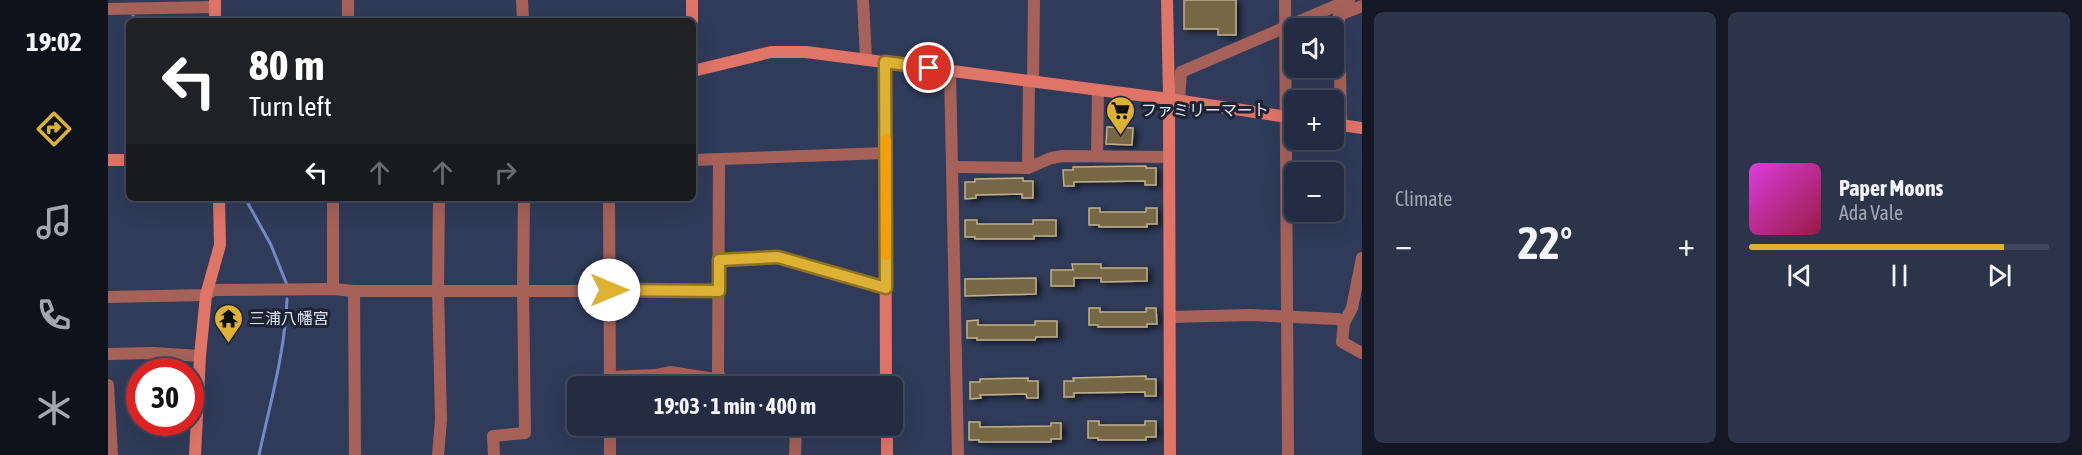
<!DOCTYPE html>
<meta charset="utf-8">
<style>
:root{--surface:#242c43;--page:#2c344a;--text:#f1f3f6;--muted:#a3a7b2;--line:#41485c;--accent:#ddb133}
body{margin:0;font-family:"Asap Condensed","Noto Sans JP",sans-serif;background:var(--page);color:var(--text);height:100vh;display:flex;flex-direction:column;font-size:22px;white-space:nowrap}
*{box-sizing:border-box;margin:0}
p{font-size:20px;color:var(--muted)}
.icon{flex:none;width:33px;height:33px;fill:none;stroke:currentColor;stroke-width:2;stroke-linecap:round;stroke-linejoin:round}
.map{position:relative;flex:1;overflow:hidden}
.panel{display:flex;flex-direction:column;gap:12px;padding:12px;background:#141825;width:720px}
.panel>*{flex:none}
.banner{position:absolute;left:18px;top:18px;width:570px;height:183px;border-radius:9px;box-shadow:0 6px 24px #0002,0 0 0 2px var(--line);background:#202124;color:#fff;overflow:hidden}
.controls{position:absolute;left:1176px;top:18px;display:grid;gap:12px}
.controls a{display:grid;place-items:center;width:60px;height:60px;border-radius:9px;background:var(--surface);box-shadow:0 6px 24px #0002,0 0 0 2px var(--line);font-size:30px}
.speed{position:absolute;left:18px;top:358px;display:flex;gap:12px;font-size:30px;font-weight:700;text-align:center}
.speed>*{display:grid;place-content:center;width:78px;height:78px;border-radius:50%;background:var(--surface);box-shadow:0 6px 24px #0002,0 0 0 2px var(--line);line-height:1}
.speed .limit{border:9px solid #d22;background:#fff;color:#111}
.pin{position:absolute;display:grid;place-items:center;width:51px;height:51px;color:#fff;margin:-26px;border:3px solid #fff;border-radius:50%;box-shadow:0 2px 6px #0007}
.me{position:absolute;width:66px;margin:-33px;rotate:90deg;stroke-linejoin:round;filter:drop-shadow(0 0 4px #0008)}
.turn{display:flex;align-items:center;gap:21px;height:126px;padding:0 24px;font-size:27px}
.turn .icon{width:78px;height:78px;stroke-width:2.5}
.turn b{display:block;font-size:42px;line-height:51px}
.lanes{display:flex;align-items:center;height:57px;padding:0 24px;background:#0003;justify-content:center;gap:30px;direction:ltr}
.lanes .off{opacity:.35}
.big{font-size:45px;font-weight:700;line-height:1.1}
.panel .widget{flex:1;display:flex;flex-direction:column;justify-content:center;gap:9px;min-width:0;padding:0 21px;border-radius:9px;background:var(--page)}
.song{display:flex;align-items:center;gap:18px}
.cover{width:72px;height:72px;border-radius:9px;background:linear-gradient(135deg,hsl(300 70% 55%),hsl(340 70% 35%))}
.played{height:6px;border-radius:3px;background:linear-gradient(90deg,var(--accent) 85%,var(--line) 85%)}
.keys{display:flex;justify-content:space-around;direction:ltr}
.heat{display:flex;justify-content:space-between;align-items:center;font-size:33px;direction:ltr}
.panel .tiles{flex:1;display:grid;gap:12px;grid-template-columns:repeat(2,1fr)}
.trip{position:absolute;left:459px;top:376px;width:336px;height:60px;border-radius:9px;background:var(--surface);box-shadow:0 6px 24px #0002,0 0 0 2px var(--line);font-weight:700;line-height:60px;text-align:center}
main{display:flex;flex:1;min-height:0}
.dock{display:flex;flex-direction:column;width:108px;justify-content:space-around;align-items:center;background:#0e121b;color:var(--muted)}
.dock .icon{width:42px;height:42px}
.dock .selected{color:var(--accent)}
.dock b{font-size:27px;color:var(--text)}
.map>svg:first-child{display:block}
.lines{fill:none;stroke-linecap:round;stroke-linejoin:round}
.stream{stroke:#7389cb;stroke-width:3}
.building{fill:#776844;stroke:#c0b08a;stroke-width:1.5;filter:url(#shadow)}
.street{stroke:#a66259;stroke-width:12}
.secondary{stroke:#e07467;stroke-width:12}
.route-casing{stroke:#907321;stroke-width:15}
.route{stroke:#ddb133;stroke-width:10}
.slow{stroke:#f59e0b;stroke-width:10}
.labels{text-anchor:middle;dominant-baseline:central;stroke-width:6;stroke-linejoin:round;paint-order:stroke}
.poi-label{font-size:16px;fill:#d9e1f4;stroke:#1d2330;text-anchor:start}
</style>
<main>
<nav class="dock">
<b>19:02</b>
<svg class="icon selected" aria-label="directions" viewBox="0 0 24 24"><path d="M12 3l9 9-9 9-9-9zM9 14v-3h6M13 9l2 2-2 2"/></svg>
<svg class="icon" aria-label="music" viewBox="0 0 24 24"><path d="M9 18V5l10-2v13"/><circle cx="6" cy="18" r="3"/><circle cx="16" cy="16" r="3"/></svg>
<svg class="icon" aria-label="phone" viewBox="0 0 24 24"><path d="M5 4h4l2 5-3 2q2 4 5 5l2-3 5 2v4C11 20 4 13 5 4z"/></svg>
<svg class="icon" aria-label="climate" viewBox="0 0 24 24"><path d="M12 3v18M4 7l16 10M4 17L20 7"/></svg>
</nav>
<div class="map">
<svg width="1254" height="455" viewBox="0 0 1254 455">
<defs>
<filter id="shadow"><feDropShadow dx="4" dy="2.5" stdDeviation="3" flood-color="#0009"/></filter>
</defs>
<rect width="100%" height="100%" fill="#303b59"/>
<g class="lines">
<g class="stream">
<path d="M25 16 27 21"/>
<path d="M137 198 163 245 179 285"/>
<path d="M151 455C162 404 177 352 179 299"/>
</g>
</g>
<g class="building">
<path d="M1076 0H1128V35H1110V29H1076Z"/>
<path d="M999 127 1025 128 1024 145 998 144Z"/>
<path d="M1038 166V168H1048V185H1037V181L966 182V186H956L955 170H965V167Z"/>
<path d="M915 178V181H925V198H914V194L868 195V198L857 199V182H867V179Z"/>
<path d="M981 208H992V212H1038V208H1049V224H1039V227H991V225H981Z"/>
<path d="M857 220H869V224H925V220H948V236H926V239H867V237H857Z"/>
<path d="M964 264H993V268H1039V281L993 282V278H966V286H943V270H965Z"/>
<path d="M928 278V294L857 296V279Z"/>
<path d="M981 308H992V312H1038V308H1048L1049 324H1039V327H990V325H981Z"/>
<path d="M870 320V325H927V321H949V337H928L927 340H869V338H859V321Z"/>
<path d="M1038 376V379H1048V396H1037V392L966 393V397H956V381H966L965 378Z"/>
<path d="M920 378V381H930V398H919L918 394 872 395 873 398 862 399V382H872V379Z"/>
<path d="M980 421H991V425H1037V421H1048V437H1038V440H990V438H980Z"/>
<path d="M861 422H872V427L943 426V423H953V439H943V442H871V440H861Z"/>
</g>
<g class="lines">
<g class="street">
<path d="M240 0V21"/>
<path d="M414 0 415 21"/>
<path d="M755 0 758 59"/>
<path d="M1177 0 1180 455"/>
<path d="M0 9 107 7"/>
<path d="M842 71 850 455"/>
<path d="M925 82 926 0"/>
<path d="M1071 100 1073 72 1241 0"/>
<path d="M1233 125 1231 15 1254 6"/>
<path d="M989 156 990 90"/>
<path d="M585 160 778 153"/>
<path d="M611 160 610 371 613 386"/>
<path d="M845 167 920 168 943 158 955 156 1061 157"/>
<path d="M920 168 921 81"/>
<path d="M501 198 502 387"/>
<path d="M1254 258 1244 308 1236 323 1234 342 1254 353"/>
<path d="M611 260 670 257 778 288"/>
<path d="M225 289V198"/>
<path d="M246 291 247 455"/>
<path d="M0 297 98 295 105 290 225 289 246 291H611"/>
<path d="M1062 317 1143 315 1230 319 1236 323"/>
<path d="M0 354 45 353 92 356"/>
<path d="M502 377 548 375 562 372 613 380 778 381"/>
<path d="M0 385 4 455"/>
<path d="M503 432 612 428V426"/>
<path d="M330 455 333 420 330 290 331 198"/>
<path d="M386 455 385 436 417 433 415 290 416 198"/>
<path d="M502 455V426"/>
<path d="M687 455 688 426"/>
</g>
<g class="secondary">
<path d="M107 0V21"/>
<path d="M584 0V21"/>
<path d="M1059 0 1061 99 1062 455"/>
<path d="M777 62 778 387"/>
<path d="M585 71 663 52H698L1061 99 1186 118"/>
<path d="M1226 124 1254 128"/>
<path d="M0 160H21"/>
<path d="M779 426V455"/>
<path d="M87 455 92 356 98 295 112 245 111 198"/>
</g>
</g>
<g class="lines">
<defs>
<path id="route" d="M501 290 611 291V260L670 257 778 288 777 62 821 68"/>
</defs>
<use href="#route" class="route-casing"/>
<use href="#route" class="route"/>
<path class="slow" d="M778 139V255"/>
</g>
<defs>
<symbol id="supermarket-pin" viewBox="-11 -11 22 30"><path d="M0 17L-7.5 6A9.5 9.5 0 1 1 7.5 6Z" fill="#ddb133" stroke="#1d2330"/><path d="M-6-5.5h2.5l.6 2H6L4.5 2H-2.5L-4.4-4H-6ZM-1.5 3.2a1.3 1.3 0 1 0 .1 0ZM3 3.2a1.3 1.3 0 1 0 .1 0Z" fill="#111"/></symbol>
<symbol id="temple-pin" viewBox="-11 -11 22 30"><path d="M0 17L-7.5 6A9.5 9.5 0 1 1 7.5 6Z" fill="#ddb133" stroke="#1d2330"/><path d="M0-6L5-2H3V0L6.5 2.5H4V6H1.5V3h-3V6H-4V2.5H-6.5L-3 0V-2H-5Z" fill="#111"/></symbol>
</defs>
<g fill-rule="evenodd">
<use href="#supermarket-pin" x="996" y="94" width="33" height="45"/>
<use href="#temple-pin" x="104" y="302" width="33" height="45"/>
</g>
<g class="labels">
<g class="poi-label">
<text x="1033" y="110">ファミリーマート</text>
<text x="141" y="318">三浦八幡宮</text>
</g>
</g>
</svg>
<div class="controls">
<a><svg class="icon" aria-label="sound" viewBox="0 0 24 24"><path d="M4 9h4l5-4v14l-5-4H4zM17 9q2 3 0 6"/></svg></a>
<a>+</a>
<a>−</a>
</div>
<div class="speed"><div class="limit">30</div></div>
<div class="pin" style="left:821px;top:68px;background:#d93025"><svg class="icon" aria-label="arrive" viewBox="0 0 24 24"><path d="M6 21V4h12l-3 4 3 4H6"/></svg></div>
<svg class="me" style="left:501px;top:290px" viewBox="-20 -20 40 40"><circle r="19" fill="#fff"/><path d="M0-13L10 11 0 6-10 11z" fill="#ddb133"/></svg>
<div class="trip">19:03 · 1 min · 400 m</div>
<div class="banner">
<div class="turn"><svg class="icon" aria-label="left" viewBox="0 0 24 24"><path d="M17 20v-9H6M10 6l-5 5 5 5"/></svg><div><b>80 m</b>Turn left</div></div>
<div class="lanes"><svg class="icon" aria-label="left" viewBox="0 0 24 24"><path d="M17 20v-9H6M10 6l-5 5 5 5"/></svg><svg class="icon off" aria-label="ahead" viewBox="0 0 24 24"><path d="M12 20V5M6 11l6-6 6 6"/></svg><svg class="icon off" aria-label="ahead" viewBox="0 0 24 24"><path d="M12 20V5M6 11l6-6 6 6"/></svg><svg class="icon off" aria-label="right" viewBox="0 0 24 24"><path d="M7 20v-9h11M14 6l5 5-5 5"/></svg></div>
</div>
</div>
<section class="panel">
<div class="tiles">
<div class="widget"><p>Climate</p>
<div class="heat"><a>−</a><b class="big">22°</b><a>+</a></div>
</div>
<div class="widget">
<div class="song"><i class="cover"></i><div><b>Paper Moons</b><p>Ada Vale</p></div></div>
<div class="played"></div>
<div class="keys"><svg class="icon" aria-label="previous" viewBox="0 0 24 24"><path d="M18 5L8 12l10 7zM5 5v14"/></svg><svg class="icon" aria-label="pause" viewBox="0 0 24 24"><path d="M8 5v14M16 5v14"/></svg><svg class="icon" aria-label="next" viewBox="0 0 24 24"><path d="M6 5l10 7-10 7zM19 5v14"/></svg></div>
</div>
</div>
</section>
</main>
